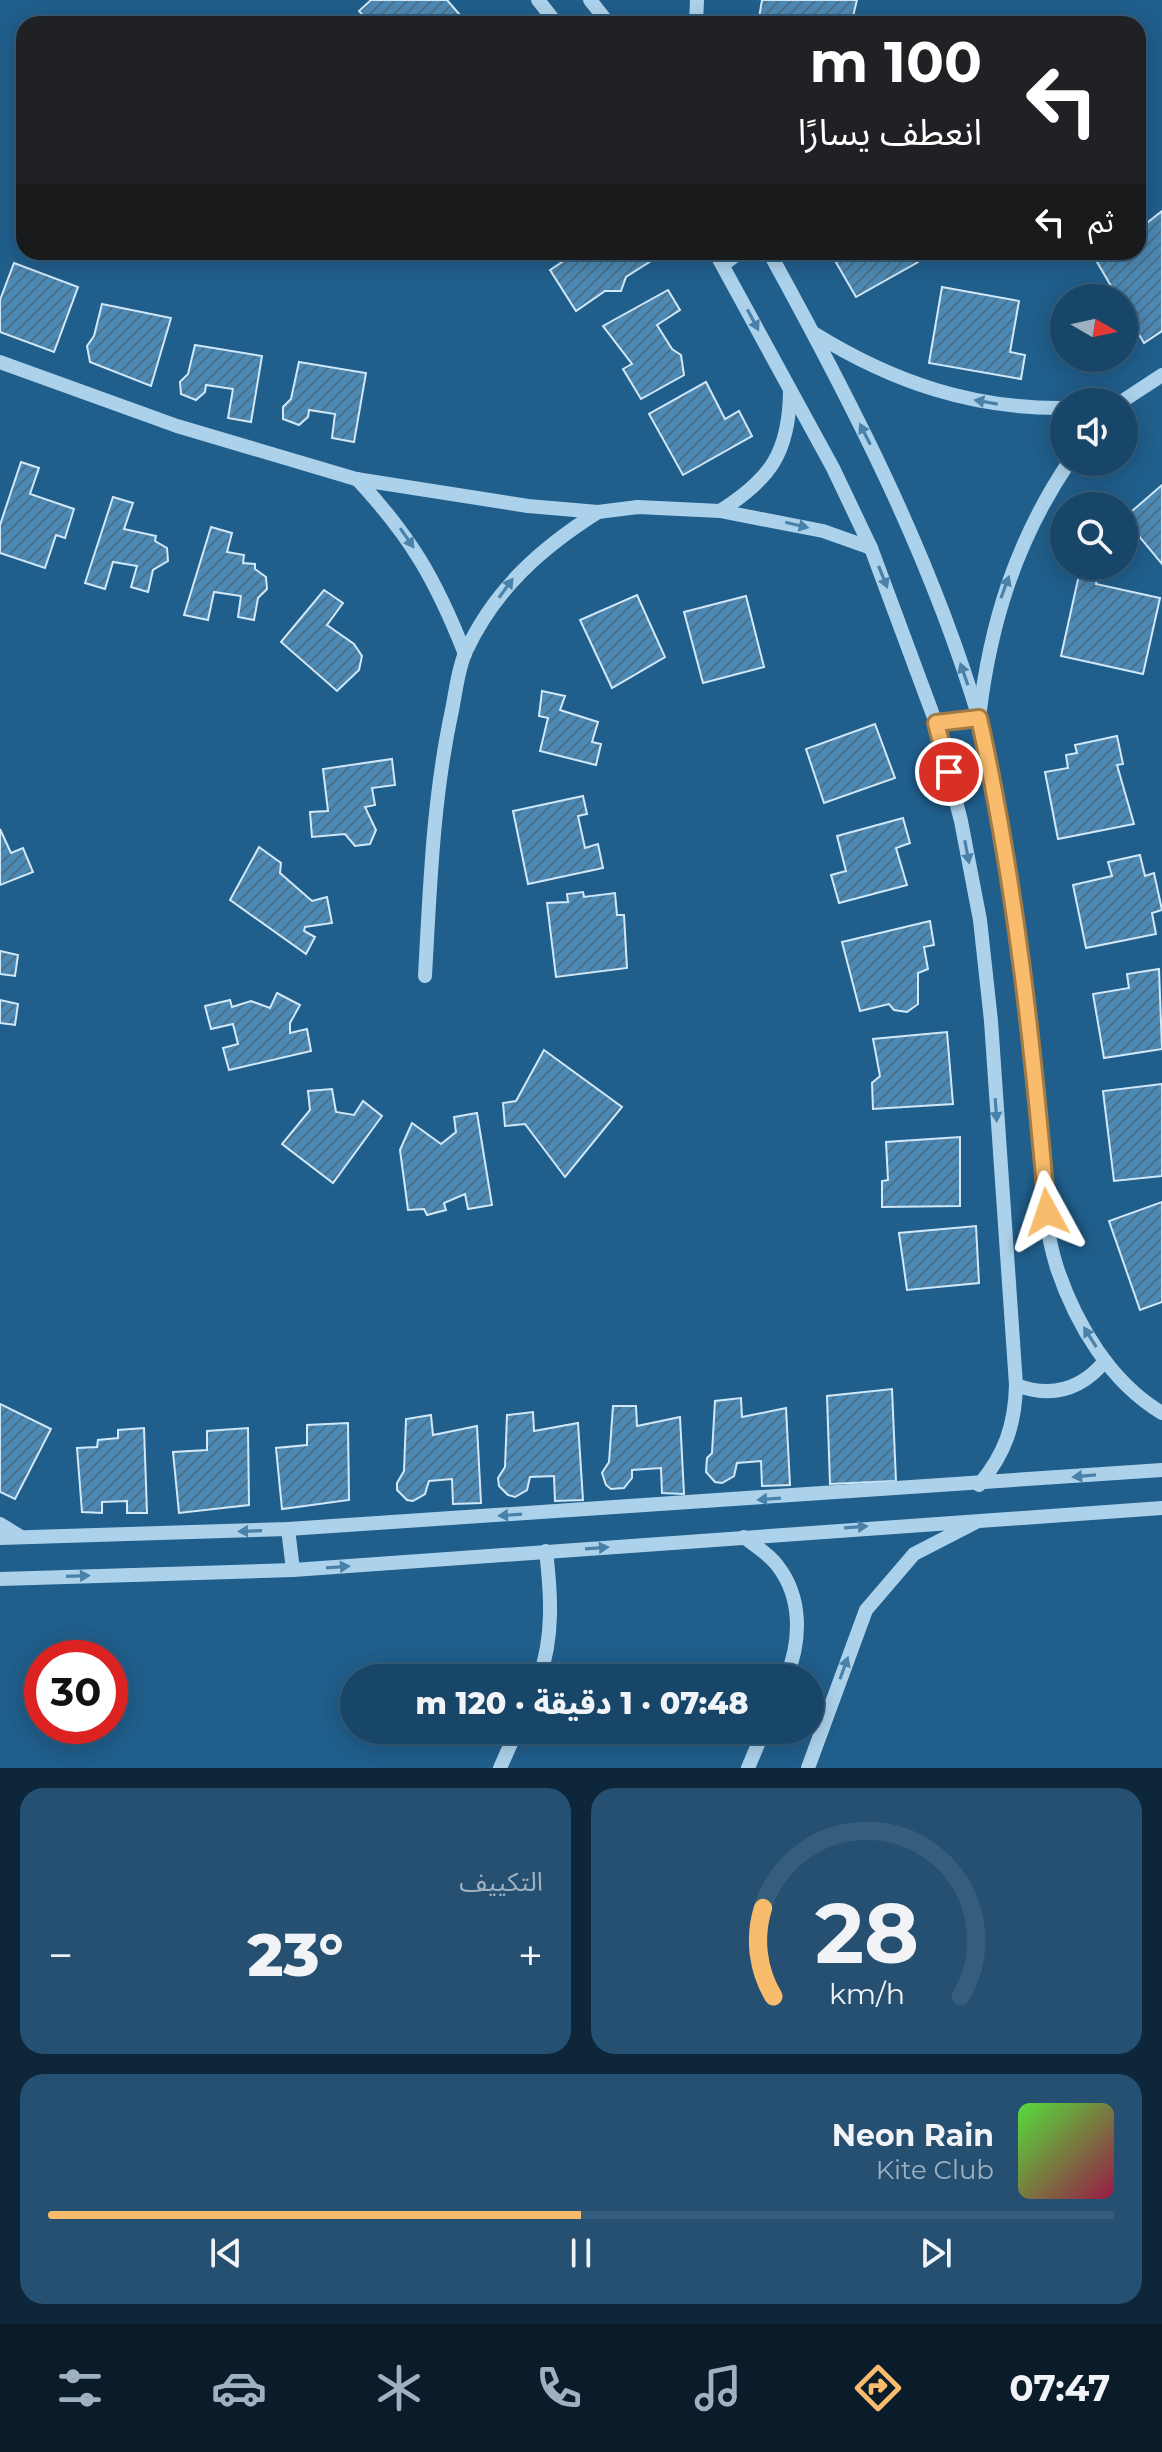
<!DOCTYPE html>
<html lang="ar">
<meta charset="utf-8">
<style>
:root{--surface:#184668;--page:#255071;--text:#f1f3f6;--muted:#9fb1c0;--line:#365e7c;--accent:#f9bc6c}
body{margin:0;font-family:Montserrat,"Noto Sans Arabic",sans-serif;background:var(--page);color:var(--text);direction:rtl;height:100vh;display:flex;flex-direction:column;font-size:30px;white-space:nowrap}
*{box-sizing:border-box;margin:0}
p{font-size:26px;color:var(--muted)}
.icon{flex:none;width:44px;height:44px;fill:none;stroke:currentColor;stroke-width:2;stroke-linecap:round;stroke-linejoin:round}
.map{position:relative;height:1768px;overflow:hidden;direction:ltr}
.panel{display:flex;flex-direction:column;gap:20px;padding:20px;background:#0d2639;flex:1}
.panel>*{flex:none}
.banner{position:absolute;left:16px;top:16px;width:1130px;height:244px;border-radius:24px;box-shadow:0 4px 20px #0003,0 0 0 2px var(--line);direction:rtl;background:#202124;color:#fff;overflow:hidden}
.needle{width:52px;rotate:99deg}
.fabs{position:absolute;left:1050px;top:284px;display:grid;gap:16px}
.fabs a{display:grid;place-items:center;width:88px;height:88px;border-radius:50%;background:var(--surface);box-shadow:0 4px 20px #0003,0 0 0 2px var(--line);font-size:40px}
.speed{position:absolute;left:24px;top:1640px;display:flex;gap:16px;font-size:40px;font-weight:700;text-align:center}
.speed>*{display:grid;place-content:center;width:104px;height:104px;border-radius:50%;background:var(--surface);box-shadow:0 4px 20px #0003,0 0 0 2px var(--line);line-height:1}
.speed .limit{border:12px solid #d22;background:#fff;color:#111}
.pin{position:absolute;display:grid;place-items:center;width:68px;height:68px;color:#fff;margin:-34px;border:4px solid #fff;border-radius:50%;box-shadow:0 2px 8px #0007}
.me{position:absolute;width:88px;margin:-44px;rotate:355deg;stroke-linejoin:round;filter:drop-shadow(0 0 6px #0008)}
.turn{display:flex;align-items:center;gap:28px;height:168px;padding:0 32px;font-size:36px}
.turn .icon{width:104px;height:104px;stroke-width:2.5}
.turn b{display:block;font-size:56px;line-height:68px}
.then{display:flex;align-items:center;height:76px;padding:0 32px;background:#0003;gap:16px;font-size:30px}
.big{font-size:60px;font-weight:800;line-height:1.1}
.panel .widget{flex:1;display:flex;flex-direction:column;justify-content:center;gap:12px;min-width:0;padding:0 28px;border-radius:24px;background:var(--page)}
.panel .dial{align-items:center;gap:0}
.dial svg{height:208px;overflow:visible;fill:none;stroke:var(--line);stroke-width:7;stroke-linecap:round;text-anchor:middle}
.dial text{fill:var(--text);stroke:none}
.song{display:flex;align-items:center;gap:24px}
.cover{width:96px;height:96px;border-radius:12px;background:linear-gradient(135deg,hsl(110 70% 55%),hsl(340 70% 35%))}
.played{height:8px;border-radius:4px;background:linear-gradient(90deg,var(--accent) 50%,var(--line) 50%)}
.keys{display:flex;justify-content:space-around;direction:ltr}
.heat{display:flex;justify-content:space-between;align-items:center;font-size:44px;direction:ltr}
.panel .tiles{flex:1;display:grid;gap:20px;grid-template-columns:1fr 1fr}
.widget:last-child{grid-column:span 2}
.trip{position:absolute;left:340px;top:1664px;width:484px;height:80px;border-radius:40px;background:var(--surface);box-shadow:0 4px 20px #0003,0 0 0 2px var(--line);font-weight:800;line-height:80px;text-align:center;direction:rtl}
.menu{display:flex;height:128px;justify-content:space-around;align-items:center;background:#0a1c2a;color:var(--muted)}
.menu .icon{width:56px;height:56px}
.menu .current{color:var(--accent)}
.menu b{font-size:36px;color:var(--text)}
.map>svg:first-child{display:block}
.building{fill:url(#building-hatch);stroke:#d1e8f8;stroke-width:2}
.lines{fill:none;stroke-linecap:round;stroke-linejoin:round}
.minor{stroke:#acd2eb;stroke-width:14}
.oneway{fill:#4a81a8}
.route-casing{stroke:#a27a46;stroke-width:20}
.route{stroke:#f9bc6c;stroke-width:14}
</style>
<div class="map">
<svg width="1162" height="1768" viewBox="0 0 1162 1768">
<defs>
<pattern id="building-hatch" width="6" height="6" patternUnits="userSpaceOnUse" patternTransform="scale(2)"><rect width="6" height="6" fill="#4c89b4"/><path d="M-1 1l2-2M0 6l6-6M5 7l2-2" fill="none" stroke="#4c718a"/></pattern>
</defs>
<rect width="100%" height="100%" fill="#205e8b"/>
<g class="building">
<path d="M371 0H447L460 15 450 24H371L359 11Z"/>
<path d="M762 0H857L851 24H758Z"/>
<path d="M1162 211V331L1144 343 1124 309V298H1118L1097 262 1109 252H1138V230Z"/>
<path d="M560 252H645L651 261 626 277 621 291H605L576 311 550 270 565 260Z"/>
<path d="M830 252H913L918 262 856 297Z"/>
<path d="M14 263 78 287 54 352 0 332V300Z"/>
<path d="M942 287 1019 301 1010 352 1025 355 1021 379 929 363Z"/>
<path d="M668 290 680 310 657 325 672 349 681 355 684 375 641 399 623 369 632 364 603 326Z"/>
<path d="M102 304 171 318 151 386 90 362 87 346 94 336Z"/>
<path d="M195 345 262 356 251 422 228 418 233 389 206 385 205 392 196 400 181 394 180 382 188 374Z"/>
<path d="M299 362 366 373 354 442 332 438 335 414 309 410 308 417 299 425 283 419V407L291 399Z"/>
<path d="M706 382 725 419 739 411 752 436 683 475 649 414Z"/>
<path d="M21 462 39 468 30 494 74 509 65 538 56 535 45 568 0 553V525Z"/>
<path d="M1162 485V564L1124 518Z"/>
<path d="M113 497 133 503 124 529 156 536 155 541 167 548 168 561 153 570 148 592 131 587 137 566 113 562 105 589 85 583Z"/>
<path d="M211 527 232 533 227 552 244 555 243 563 255 564V569L266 577 267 589 258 598 254 620 238 617 241 596 214 592 208 620 184 615Z"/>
<path d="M1079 575 1097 579 1096 584 1160 598 1143 674 1061 656Z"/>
<path d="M324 590 343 603 327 625 354 644 362 656 359 670 337 691 281 642Z"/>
<path d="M637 595 665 657 612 688 580 620Z"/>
<path d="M746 596 764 667 703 683 684 612Z"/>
<path d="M542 691 565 696 560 710 598 722 592 742 601 744 596 765 540 751 548 718 539 716Z"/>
<path d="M875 724 895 778 824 803 806 749Z"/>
<path d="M1117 736 1123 764 1117 765 1134 824 1058 839 1045 772 1068 768 1066 755 1077 753 1075 745Z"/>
<path d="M392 759 395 785 372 788 375 805 365 807 376 830 370 844 355 846 345 834 312 837 310 812 328 811 323 769Z"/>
<path d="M583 796 587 814 578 816 585 848 598 844 603 868 528 884 513 811Z"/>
<path d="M903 818 910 843 896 848 907 885 839 903 831 875 846 871 837 836Z"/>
<path d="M0 829 11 853 23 848 33 872 0 885Z"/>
<path d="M259 847 281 863 280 873 312 901 327 897 332 923 305 927 304 931 315 937 306 954 230 900Z"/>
<path d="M1140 855 1145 876 1154 873 1162 910 1152 913 1156 934 1086 948 1073 885 1112 876 1108 862Z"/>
<path d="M583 892 584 897 615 893 617 915H624L627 968 556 977 547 903 568 902 567 894Z"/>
<path d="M930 921 934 945 924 947 928 969 918 973V1004L907 1012 894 1010 889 1004 860 1011 842 942Z"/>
<path d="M0 951 18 955 15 976 0 974Z"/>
<path d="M1159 969 1162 1049 1104 1058 1093 994 1129 988 1127 974Z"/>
<path d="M277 993 300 1005 290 1023V1033L307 1029 311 1051 229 1070 223 1048 238 1044 233 1024 211 1029 205 1006 230 1000 232 1007 251 1001 270 1008Z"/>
<path d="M0 1000 18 1004 15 1025 0 1023Z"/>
<path d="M947 1032 953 1104 873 1109 872 1083 880 1076 873 1039Z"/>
<path d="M544 1050 622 1107 565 1177 525 1124 505 1126 503 1103 516 1101Z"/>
<path d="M1162 1084V1176L1114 1181 1103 1091Z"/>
<path d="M332 1089 336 1112 354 1115 363 1101 382 1116 333 1183 282 1144 310 1110 308 1091Z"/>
<path d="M477 1113 492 1205 468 1209 465 1194 444 1203 446 1210 427 1215 424 1209 408 1210 400 1150 412 1123 441 1144 456 1132 454 1117Z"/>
<path d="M960 1137V1206L882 1207V1181L888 1180 886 1142Z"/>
<path d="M1162 1202V1302L1140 1310 1109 1221Z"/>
<path d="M976 1226 979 1283 907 1290 899 1233Z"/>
<path d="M892 1389 896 1481 830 1484 827 1396Z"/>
<path d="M741 1398 742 1417 786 1408 790 1485 762 1486 761 1461 737 1463 734 1476 722 1483 715 1482 706 1472 707 1458 712 1453 715 1401Z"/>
<path d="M0 1404 51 1429 15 1499 0 1492Z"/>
<path d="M613 1406H636L637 1426 680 1417 684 1494 662 1493 661 1468 632 1470V1478L624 1488 611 1489 606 1485 602 1473 609 1462Z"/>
<path d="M533 1412 534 1431 578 1423 583 1500 555 1501 554 1476 530 1477 527 1490 515 1497 508 1495 499 1486 498 1478 505 1467 507 1415Z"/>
<path d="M431 1415 433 1435 477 1426 481 1503 453 1504 452 1479 429 1481 425 1494 413 1501 407 1500 397 1490V1483L404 1471 406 1419Z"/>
<path d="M348 1423 349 1500 282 1509 276 1448 307 1445V1425Z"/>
<path d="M144 1428 147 1513H127V1501L102 1502V1513L82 1512 77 1448 97 1447 98 1440 118 1438V1430Z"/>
<path d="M248 1428 249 1505 179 1513 173 1452 207 1450V1431Z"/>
</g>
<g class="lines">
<g class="minor">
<path d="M538 0 557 24"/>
<path d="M590 0 609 24"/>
<path d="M696 24 697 0"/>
<path d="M715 252 833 468 871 548 936 723 961 821 980 920 991 1021 1016 1385C1015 1425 1005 1454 979 1485"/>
<path d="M769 252C851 401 929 552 978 715 986 741 990 769 996 795 1016 891 1028 990 1037 1088 1043 1146 1039 1212 1057 1268 1076 1324 1110 1382 1162 1413"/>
<path d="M723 265 740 252"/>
<path d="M815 334C893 382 972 409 1064 408"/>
<path d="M0 362 177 426 356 479 528 506 598 512 638 507 720 511 823 531 871 548"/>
<path d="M1121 402 1162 375"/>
<path d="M357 479C411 537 436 580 465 654"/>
<path d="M720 511C771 479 789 452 790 392"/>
<path d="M936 723 979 718C990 623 1016 541 1069 462"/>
<path d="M425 976C430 886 433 798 452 710 456 691 458 668 466 651 495 589 541 548 598 512"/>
<path d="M1016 1385C1051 1398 1081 1390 1105 1361"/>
<path d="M0 1524 21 1537"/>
<path d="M288 1529 293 1570"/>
<path d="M744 1537C754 1545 769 1554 777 1565 803 1598 801 1642 786 1678"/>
<path d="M0 1538 288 1529 1162 1470"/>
<path d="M0 1579 293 1570 1162 1508"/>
<path d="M539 1678C554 1637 551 1594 546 1551"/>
<path d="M500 1768 517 1730"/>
<path d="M748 1768 764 1730"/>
<path d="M808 1768 866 1610 914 1554 976 1522"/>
</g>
</g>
<defs><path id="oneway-solid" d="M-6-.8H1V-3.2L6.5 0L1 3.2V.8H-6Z" transform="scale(2)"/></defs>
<g class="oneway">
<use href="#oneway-solid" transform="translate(753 320) rotate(62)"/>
<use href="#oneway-solid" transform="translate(986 402) rotate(-170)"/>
<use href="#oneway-solid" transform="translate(865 434) rotate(-117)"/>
<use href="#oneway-solid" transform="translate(797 525) rotate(13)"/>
<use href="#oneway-solid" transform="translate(407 538) rotate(55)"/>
<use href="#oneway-solid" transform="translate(883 577) rotate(68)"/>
<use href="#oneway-solid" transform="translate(1005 587) rotate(-70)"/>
<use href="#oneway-solid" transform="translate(506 588) rotate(-54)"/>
<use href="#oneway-solid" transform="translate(964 674) rotate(-109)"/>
<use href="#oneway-solid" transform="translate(967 852) rotate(79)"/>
<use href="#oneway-solid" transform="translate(996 1110) rotate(86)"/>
<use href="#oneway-solid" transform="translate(1090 1337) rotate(-122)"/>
<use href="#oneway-solid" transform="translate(1084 1476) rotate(175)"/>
<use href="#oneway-solid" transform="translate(769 1499) rotate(176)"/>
<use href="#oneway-solid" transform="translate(510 1515) rotate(176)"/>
<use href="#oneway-solid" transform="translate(856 1527) rotate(-4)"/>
<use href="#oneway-solid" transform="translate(250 1531) rotate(178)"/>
<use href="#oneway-solid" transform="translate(597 1548) rotate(-4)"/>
<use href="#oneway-solid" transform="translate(338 1567) rotate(-4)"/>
<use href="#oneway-solid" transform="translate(78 1576) rotate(-2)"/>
<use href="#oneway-solid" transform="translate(844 1668) rotate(-70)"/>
</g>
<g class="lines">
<defs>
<path id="route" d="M949 772 936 723 979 718C1015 881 1033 1045 1047 1212"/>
</defs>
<use href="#route" class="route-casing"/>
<use href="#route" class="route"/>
</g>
</svg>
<div class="fabs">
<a><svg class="needle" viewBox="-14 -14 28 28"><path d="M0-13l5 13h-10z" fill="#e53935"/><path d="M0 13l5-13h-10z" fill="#9fb1c0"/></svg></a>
<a><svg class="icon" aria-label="sound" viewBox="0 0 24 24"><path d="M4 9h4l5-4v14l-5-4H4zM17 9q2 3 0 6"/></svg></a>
<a><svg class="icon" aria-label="search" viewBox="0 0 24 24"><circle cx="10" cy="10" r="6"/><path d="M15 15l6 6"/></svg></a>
</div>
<div class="speed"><div class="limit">30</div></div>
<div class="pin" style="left:949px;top:772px;background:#d93025"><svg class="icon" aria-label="arrive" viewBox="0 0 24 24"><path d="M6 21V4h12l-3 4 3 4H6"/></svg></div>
<svg class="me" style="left:1047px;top:1212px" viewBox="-20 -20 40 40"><path d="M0-17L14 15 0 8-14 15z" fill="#f9bc6c" stroke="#fff" stroke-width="4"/></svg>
<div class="trip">07:48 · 1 دقيقة · 120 m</div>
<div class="banner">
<div class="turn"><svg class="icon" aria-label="left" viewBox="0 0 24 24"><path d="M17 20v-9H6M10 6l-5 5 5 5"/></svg><div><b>100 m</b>انعطف يسارًا</div></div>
<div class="then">ثم<svg class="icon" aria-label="left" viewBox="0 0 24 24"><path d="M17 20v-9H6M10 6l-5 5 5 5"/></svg></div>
</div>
</div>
<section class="panel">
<div class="tiles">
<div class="widget dial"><svg viewBox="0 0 100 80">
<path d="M14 69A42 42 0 1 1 86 69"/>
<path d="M14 69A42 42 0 0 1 10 35" stroke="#f9bc6c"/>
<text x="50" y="56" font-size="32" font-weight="700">28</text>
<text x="50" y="72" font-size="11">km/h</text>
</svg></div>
<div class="widget"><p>التكييف</p>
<div class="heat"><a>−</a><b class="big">23°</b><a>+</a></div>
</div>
<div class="widget">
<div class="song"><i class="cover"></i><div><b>Neon Rain</b><p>Kite Club</p></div></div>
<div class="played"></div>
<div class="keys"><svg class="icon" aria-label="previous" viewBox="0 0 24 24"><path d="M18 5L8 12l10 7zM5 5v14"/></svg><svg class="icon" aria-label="pause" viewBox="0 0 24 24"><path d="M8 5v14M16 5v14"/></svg><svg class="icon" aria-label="next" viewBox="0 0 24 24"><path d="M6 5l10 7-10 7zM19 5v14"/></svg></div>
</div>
</div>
</section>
<nav class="menu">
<b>07:47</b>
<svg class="icon current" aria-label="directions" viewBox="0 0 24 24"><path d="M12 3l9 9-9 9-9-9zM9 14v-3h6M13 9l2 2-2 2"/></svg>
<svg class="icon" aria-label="music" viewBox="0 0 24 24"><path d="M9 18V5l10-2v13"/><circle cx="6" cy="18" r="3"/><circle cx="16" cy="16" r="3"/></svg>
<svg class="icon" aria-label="phone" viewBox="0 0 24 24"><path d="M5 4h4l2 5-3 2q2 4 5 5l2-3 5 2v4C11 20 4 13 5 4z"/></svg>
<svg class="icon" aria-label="climate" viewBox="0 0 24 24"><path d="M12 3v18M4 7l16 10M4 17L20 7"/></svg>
<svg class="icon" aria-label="car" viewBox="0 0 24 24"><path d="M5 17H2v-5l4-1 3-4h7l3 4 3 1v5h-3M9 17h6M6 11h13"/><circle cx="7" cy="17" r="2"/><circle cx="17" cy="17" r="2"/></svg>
<svg class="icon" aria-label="filters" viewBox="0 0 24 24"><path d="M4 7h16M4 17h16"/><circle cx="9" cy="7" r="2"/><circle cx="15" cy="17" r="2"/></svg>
</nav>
